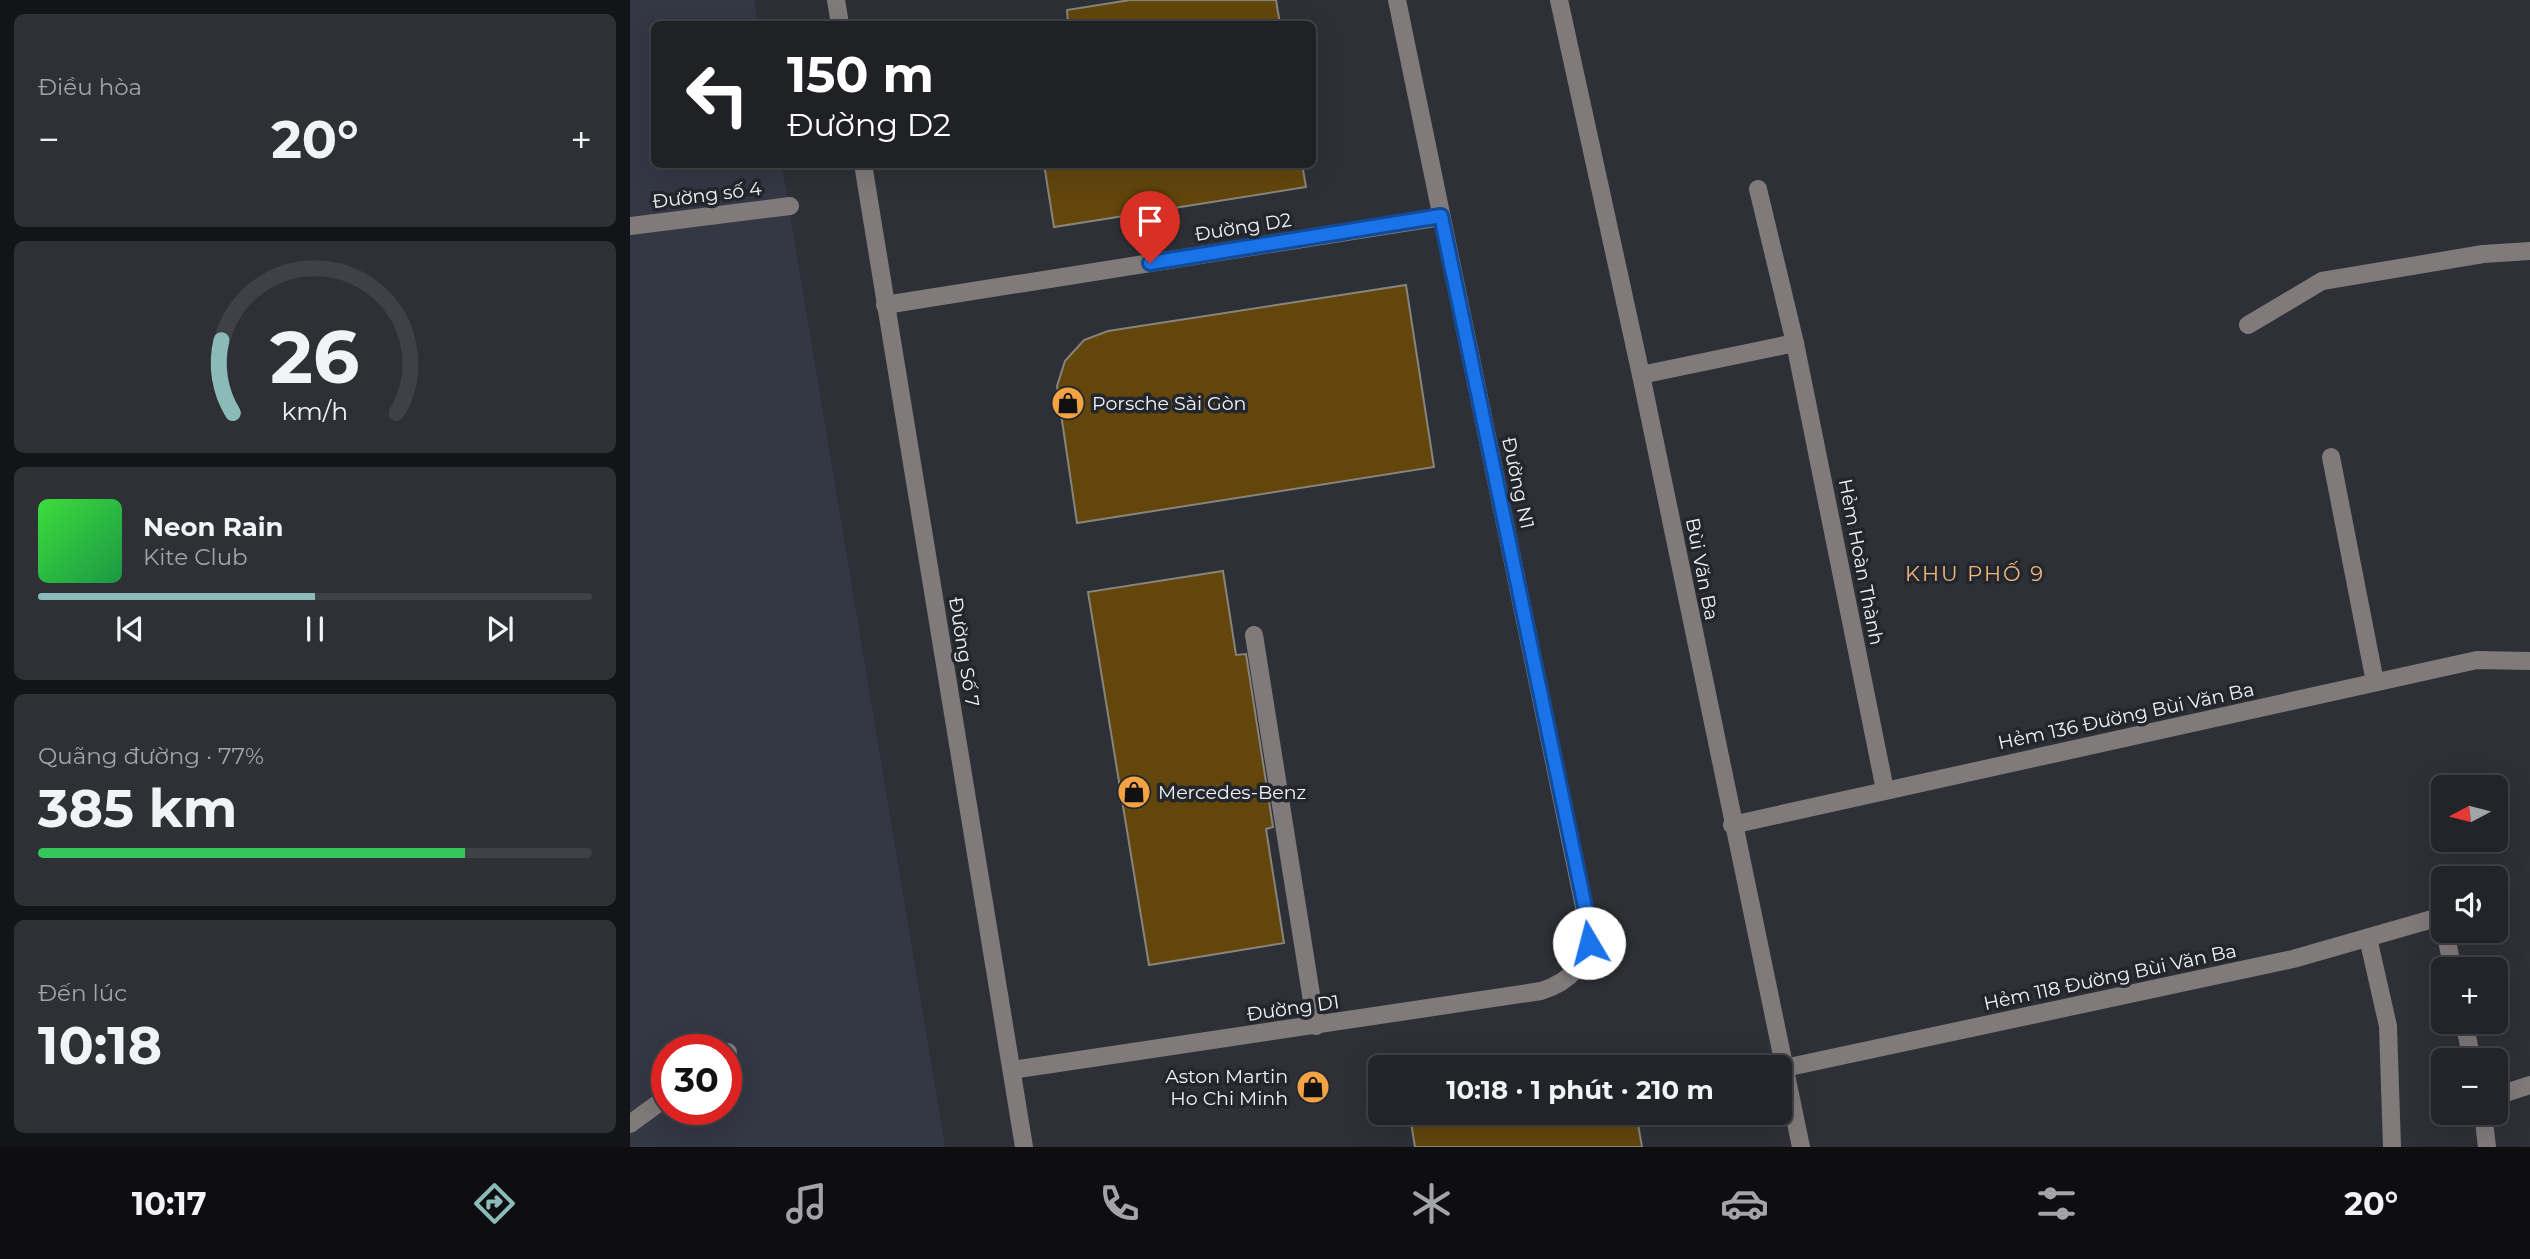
<!DOCTYPE html>
<html lang="vi">
<meta charset="utf-8">
<style>
:root{--surface:#222429;--page:#2e3035;--text:#f1f3f6;--muted:#a2a4a8;--line:#3f4146;--accent:#8bbbb9}
body{margin:0;font-family:Montserrat,sans-serif;background:var(--page);color:var(--text);height:100vh;display:flex;flex-direction:column;font-size:26px;white-space:nowrap}
*{box-sizing:border-box;margin:0}
p{font-size:23px;color:var(--muted)}
.icon{flex:none;width:38px;height:38px;fill:none;stroke:currentColor;stroke-width:2;stroke-linecap:round;stroke-linejoin:round}
.map{position:relative;flex:1;overflow:hidden}
.panel{display:flex;flex-direction:column;gap:14px;padding:14px;background:#131417;width:630px}
.panel>*{flex:none}
.hud{position:absolute;left:21px;top:21px;width:665px;height:147px;border-radius:10px;box-shadow:0 7px 28px #0002,0 0 0 2px var(--line);background:#202124;color:#fff;overflow:hidden}
.needle{width:46px;rotate:263deg}
.fabs{position:absolute;left:1801px;top:775px;display:grid;gap:14px}
.fabs a{display:grid;place-items:center;width:77px;height:77px;border-radius:10px;background:var(--surface);box-shadow:0 7px 28px #0002,0 0 0 2px var(--line);font-size:35px}
.speed{position:absolute;left:21px;top:1034px;display:flex;gap:14px;font-size:35px;font-weight:700;text-align:center}
.speed>*{display:grid;place-content:center;width:91px;height:91px;border-radius:50%;background:var(--surface);box-shadow:0 7px 28px #0002,0 0 0 2px var(--line);line-height:1}
.speed .limit{border:10px solid #d22;background:#fff;color:#111}
.pin{position:absolute;display:grid;place-items:center;width:60px;height:60px;color:#fff;margin:-72px -30px;border-radius:50% 50% 50% 0;rotate:-45deg;box-shadow:0 0 7px #0007}
.pin .icon{rotate:45deg}
.me{position:absolute;width:77px;margin:-38px;rotate:352deg;stroke-linejoin:round;filter:drop-shadow(0 0 5px #0008)}
.turn{display:flex;align-items:center;gap:24px;height:147px;padding:0 21px;font-size:32px}
.turn .icon{width:91px;height:91px;stroke-width:2.5}
.turn b{display:block;font-size:49px;line-height:60px}
.big{font-size:52px;font-weight:700;line-height:1.1}
.panel .widget{flex:1;display:flex;flex-direction:column;justify-content:center;gap:10px;min-width:0;padding:0 24px;border-radius:10px;background:var(--page)}
.panel .dial{align-items:center;gap:0}
.dial svg{height:182px;overflow:visible;fill:none;stroke:var(--line);stroke-width:7;stroke-linecap:round;text-anchor:middle}
.dial text{fill:var(--text);stroke:none}
.song{display:flex;align-items:center;gap:21px}
.cover{width:84px;height:84px;border-radius:10px;background:linear-gradient(135deg,hsl(120 70% 55%),hsl(140 70% 35%))}
.played{height:7px;border-radius:4px;background:linear-gradient(90deg,var(--accent) 50%,var(--line) 50%)}
.keys{display:flex;justify-content:space-around;direction:ltr}
.heat{display:flex;justify-content:space-between;align-items:center;font-size:38px;direction:ltr}
.charge{height:10px;border-radius:5px;background:linear-gradient(90deg,#34c759 77%,var(--line) 0)}
.trip{position:absolute;left:738px;top:1055px;width:424px;height:70px;border-radius:10px;background:var(--surface);box-shadow:0 7px 28px #0002,0 0 0 2px var(--line);font-weight:700;line-height:70px;text-align:center}
.tab-bar{display:flex;height:112px;justify-content:space-around;align-items:center;background:#0e0e10;color:var(--muted)}
.tab-bar .icon{width:49px;height:49px}
.tab-bar .current{color:var(--accent)}
.tab-bar b{font-size:32px;color:var(--text)}
main{display:flex;flex:1;min-height:0}
.map>svg:first-child{display:block}
.built{fill:#343744;fill-rule:evenodd}
.building{fill:#62460c;stroke:#88837b;stroke-width:2}
.lines{fill:none;stroke-linecap:round;stroke-linejoin:round}
.minor{stroke:#807b7a;stroke-width:18}
.route-casing{stroke:#114b97;stroke-width:18}
.route{stroke:#1a73e8;stroke-width:12}
.labels{text-anchor:middle;dominant-baseline:central;stroke-width:7;stroke-linejoin:round;paint-order:stroke}
.street-label{font-size:19px;fill:#f2f3f8;stroke:#24262d}
.poi-label{font-size:19px;fill:#f2f3f8;stroke:#24262d;text-anchor:start}
.neighbourhood-label{font-size:21px;letter-spacing:2px;fill:#f0b77c;stroke:#24262d}
</style>
<main>
<section class="panel">
<div class="widget"><p>Điều hòa</p>
<div class="heat"><a>−</a><b class="big">20°</b><a>+</a></div>
</div>
<div class="widget dial"><svg viewBox="0 0 100 80">
<path d="M14 69A42 42 0 1 1 86 69"/>
<path d="M14 69A42 42 0 0 1 9 37" stroke="#8bbbb9"/>
<text x="50" y="56" font-size="32" font-weight="700">26</text>
<text x="50" y="72" font-size="11">km/h</text>
</svg></div>
<div class="widget">
<div class="song"><i class="cover"></i><div><b>Neon Rain</b><p>Kite Club</p></div></div>
<div class="played"></div>
<div class="keys"><svg class="icon" aria-label="previous" viewBox="0 0 24 24"><path d="M18 5L8 12l10 7zM5 5v14"/></svg><svg class="icon" aria-label="pause" viewBox="0 0 24 24"><path d="M8 5v14M16 5v14"/></svg><svg class="icon" aria-label="next" viewBox="0 0 24 24"><path d="M6 5l10 7-10 7zM19 5v14"/></svg></div>
</div>
<div class="widget"><p>Quãng đường · 77%</p><b class="big">385 km</b><div class="charge"></div></div>
<div class="widget"><p>Đến lúc</p><b class="big">10:18</b></div>
</section>
<div class="map">
<svg width="1900" height="1147" viewBox="0 0 1900 1147">
<rect width="100%" height="100%" fill="#2e3037"/>
<path class="built" d="M0 0H124L128 24H24V164L152 165 315 1147H0ZM37 1050H96V1110H37Z"/>
<g class="building">
<path d="M500 0H646L650 24H438L437 10Z"/>
<path d="M414 164H672L676 187 424 227Z"/>
<path d="M776 285 804 467 447 523 427 386 435 361 454 340 478 331Z"/>
<path d="M593 571 606 655 616 654 643 827 636 829 654 943 519 965 458 592Z"/>
<path d="M841 1113H1006L1012 1147H785L781 1123Z"/>
</g>
<g class="lines">
<g class="minor">
<path d="M206 0 210 24"/>
<path d="M929 0 1011 375 1171 1147"/>
<path d="M233 164 394 1147"/>
<path d="M1128 189 1165 343 1255 790"/>
<path d="M0 226 160 206"/>
<path d="M255 305 811 217"/>
<path d="M1618 325 1692 281 1853 254 1900 251"/>
<path d="M1011 375 1165 343"/>
<path d="M1701 457 1745 682"/>
<path d="M624 635 686 1026"/>
<path d="M1102 825 1847 660 1900 661"/>
<path d="M1866 902 1868 901"/>
<path d="M1815 931 1823 970"/>
<path d="M1738 938 1758 1026 1762 1147"/>
<path d="M1834 1022 1842 1060"/>
<path d="M96 1053 98 1052"/>
<path d="M1150 1069 1663 959 1813 916"/>
<path d="M382 1070 911 991C940 982 959 962 959 931L767 0"/>
<path d="M1866 1096 1900 1085"/>
<path d="M1853 1113 1857 1147"/>
<path d="M0 1124 37 1097"/>
</g>
</g>
<g class="lines">
<defs>
<path id="route" d="M520 263 811 216 960 931 959 943"/>
</defs>
<use href="#route" class="route-casing"/>
<use href="#route" class="route"/>
</g>
<defs>
<symbol id="shop-disc" viewBox="-11 -11 22 22"><circle r="9.5" fill="#f4a344" stroke="#24262d"/><path d="M-5-2.5h2.3a2.7 3.5 0 0 1 5.4 0H5L5.5 6h-11ZM-1.5-2.5h3a1.5 2.3 0 0 0-3 0Z" fill="#111"/></symbol>
</defs>
<g fill-rule="evenodd">
<use href="#shop-disc" x="419" y="384" width="38" height="38"/>
<use href="#shop-disc" x="485" y="773" width="38" height="38"/>
<use href="#shop-disc" x="664" y="1068" width="38" height="38"/>
</g>
<g class="labels">
<g class="street-label">
<text transform="translate(77 195) rotate(-7)">Đường số 4</text>
<text transform="translate(613 227) rotate(-9)">Đường D2</text>
<text transform="translate(888 483) rotate(78)">Đường N1</text>
<text transform="translate(1231 562) rotate(79)">Hẻm Hoàn Thành</text>
<text transform="translate(1072 569) rotate(79)">Bùi Văn Ba</text>
<text transform="translate(334 652) rotate(81)">Đường Số 7</text>
<text transform="translate(1496 716) rotate(-12)">Hẻm 136 Đường Bùi Văn Ba</text>
<text transform="translate(1480 977) rotate(-12)">Hẻm 118 Đường Bùi Văn Ba</text>
<text transform="translate(663 1008) rotate(-8)">Đường D1</text>
</g>
<g class="poi-label">
<text x="462" y="403">Porsche Sài Gòn</text>
<text x="528" y="792">Mercedes-Benz</text>
<text x="658" y="1076" text-anchor="end">Aston Martin<tspan x="658" dy="22">Ho Chi Minh</tspan></text>
</g>
<g class="neighbourhood-label">
<text x="1345" y="573">KHU PHỐ 9</text>
</g>
</g>
</svg>
<div class="fabs">
<a><svg class="needle" viewBox="-14 -14 28 28"><path d="M0-13l5 13h-10z" fill="#e53935"/><path d="M0 13l5-13h-10z" fill="#a2a4a8"/></svg></a>
<a><svg class="icon" aria-label="sound" viewBox="0 0 24 24"><path d="M4 9h4l5-4v14l-5-4H4zM17 9q2 3 0 6"/></svg></a>
<a>+</a>
<a>−</a>
</div>
<div class="speed"><div class="limit">30</div></div>
<div class="pin" style="left:520px;top:263px;background:#d93025"><svg class="icon" aria-label="arrive" viewBox="0 0 24 24"><path d="M6 21V4h12l-3 4 3 4H6"/></svg></div>
<svg class="me" style="left:959px;top:943px" viewBox="-20 -20 40 40"><circle r="19" fill="#fff"/><path d="M0-13L10 11 0 6-10 11z" fill="#1a73e8"/></svg>
<div class="trip">10:18 · 1 phút · 210 m</div>
<div class="hud">
<div class="turn"><svg class="icon" aria-label="left" viewBox="0 0 24 24"><path d="M17 20v-9H6M10 6l-5 5 5 5"/></svg><div><b>150 m</b>Đường D2</div></div>
</div>
</div>
</main>
<nav class="tab-bar">
<b>10:17</b>
<svg class="icon current" aria-label="directions" viewBox="0 0 24 24"><path d="M12 3l9 9-9 9-9-9zM9 14v-3h6M13 9l2 2-2 2"/></svg>
<svg class="icon" aria-label="music" viewBox="0 0 24 24"><path d="M9 18V5l10-2v13"/><circle cx="6" cy="18" r="3"/><circle cx="16" cy="16" r="3"/></svg>
<svg class="icon" aria-label="phone" viewBox="0 0 24 24"><path d="M5 4h4l2 5-3 2q2 4 5 5l2-3 5 2v4C11 20 4 13 5 4z"/></svg>
<svg class="icon" aria-label="climate" viewBox="0 0 24 24"><path d="M12 3v18M4 7l16 10M4 17L20 7"/></svg>
<svg class="icon" aria-label="car" viewBox="0 0 24 24"><path d="M5 17H2v-5l4-1 3-4h7l3 4 3 1v5h-3M9 17h6M6 11h13"/><circle cx="7" cy="17" r="2"/><circle cx="17" cy="17" r="2"/></svg>
<svg class="icon" aria-label="filters" viewBox="0 0 24 24"><path d="M4 7h16M4 17h16"/><circle cx="9" cy="7" r="2"/><circle cx="15" cy="17" r="2"/></svg>
<b>20°</b>
</nav>
